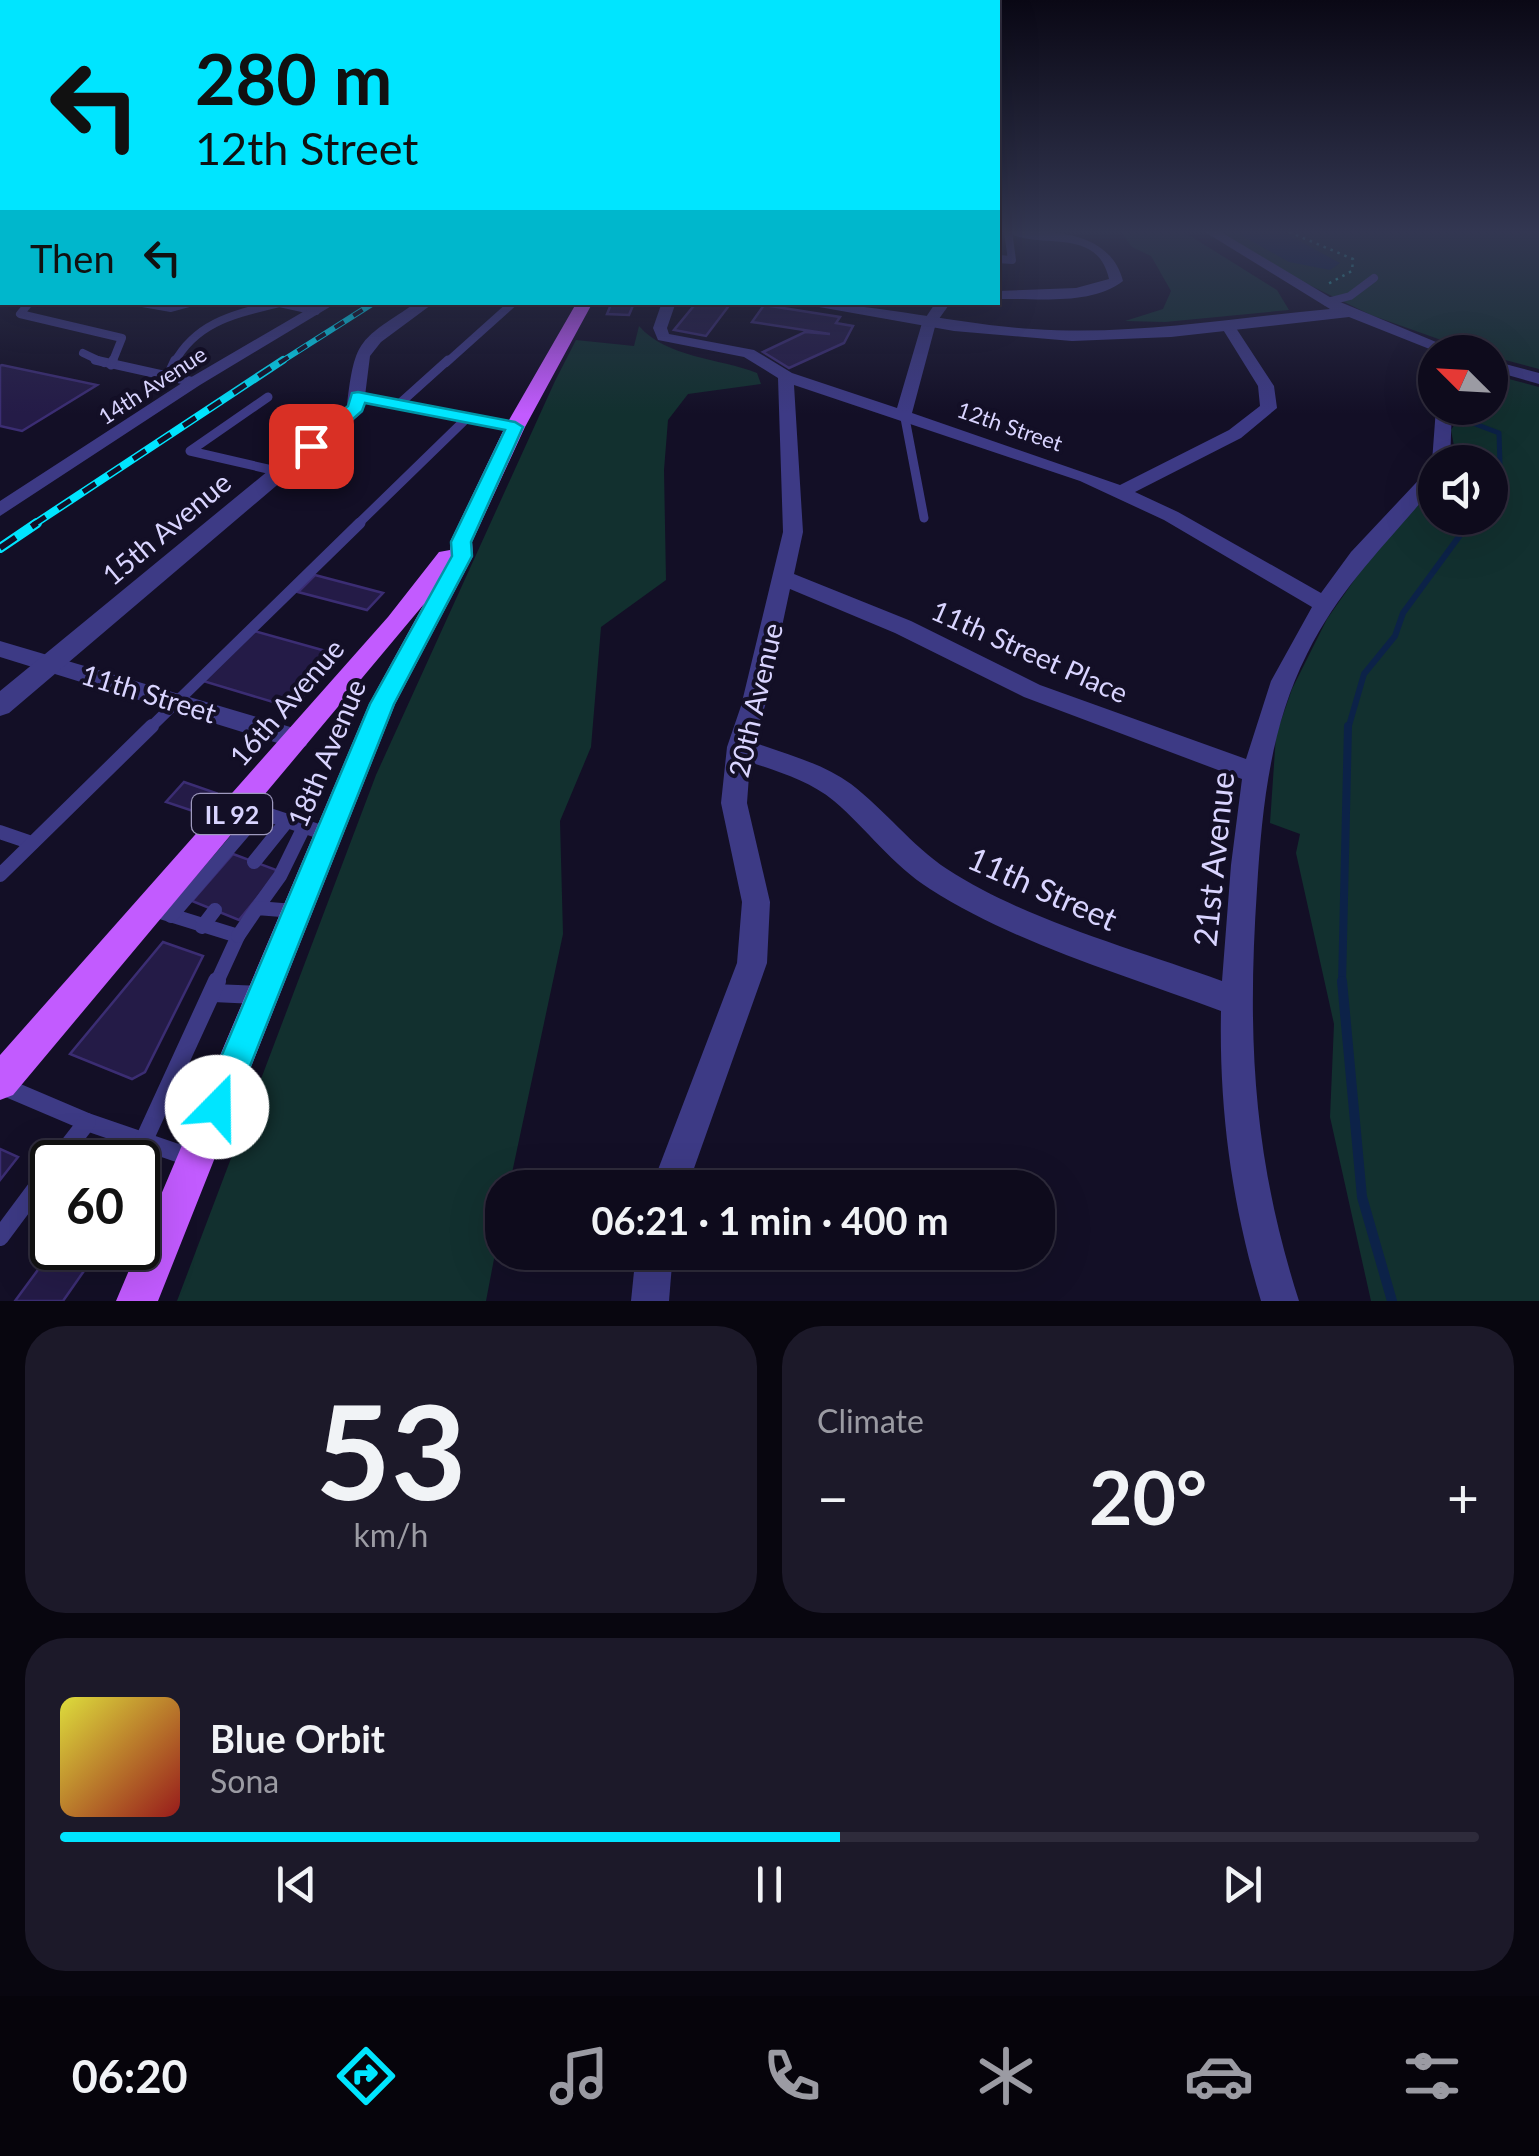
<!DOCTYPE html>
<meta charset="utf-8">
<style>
:root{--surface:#0e0b1c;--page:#1c1929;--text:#f1f3f6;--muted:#9b9ba3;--line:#2e2b3b;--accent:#00e5ff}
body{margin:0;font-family:Lato,sans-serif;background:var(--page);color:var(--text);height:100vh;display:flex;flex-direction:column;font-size:38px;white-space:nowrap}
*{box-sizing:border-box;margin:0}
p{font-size:32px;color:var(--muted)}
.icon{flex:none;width:55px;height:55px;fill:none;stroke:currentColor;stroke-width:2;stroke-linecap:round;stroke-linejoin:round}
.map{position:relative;height:1301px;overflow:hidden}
.sheet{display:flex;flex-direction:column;gap:25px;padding:25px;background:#08060f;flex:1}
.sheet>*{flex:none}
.hud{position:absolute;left:0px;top:0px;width:1000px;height:305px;box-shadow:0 10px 40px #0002,0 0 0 2px var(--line);background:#00e5ff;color:#111;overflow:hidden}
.needle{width:65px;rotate:294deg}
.fabs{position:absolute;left:1418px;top:335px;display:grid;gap:20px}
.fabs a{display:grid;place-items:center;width:90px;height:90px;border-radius:50%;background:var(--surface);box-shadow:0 10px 40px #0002,0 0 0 2px var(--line);font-size:50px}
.speed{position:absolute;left:30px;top:1140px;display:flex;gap:20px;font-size:50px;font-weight:700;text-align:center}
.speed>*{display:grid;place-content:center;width:130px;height:130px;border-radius:50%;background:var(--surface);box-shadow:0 10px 40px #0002,0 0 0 2px var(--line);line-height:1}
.speed .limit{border:5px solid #111;border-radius:15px;background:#fff;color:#111}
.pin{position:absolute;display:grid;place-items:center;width:85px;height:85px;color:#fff;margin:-42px;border-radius:20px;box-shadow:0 5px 15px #0006}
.me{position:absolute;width:110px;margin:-55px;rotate:22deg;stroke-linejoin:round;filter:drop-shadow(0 0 8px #0008)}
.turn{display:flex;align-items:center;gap:35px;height:210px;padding:0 30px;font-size:45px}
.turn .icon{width:130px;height:130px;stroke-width:2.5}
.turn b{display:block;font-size:70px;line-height:85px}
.then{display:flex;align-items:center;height:95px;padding:0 30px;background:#0003;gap:20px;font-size:38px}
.big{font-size:75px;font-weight:700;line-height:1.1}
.sheet .widget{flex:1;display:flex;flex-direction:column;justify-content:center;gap:15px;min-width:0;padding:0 35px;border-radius:40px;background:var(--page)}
.sheet .dial{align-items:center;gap:0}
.dial b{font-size:130px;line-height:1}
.song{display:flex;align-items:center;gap:30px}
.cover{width:120px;height:120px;border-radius:15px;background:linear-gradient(135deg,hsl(60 70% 55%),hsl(0 70% 35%))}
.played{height:10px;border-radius:5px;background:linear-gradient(90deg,var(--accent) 55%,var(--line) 55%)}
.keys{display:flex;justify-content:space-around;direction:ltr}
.heat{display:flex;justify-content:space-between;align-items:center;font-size:55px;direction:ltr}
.sheet .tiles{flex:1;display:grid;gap:25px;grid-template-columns:1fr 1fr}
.widget:last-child{grid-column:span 2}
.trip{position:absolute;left:485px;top:1170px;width:570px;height:100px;border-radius:40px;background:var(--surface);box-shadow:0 10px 40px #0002,0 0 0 2px var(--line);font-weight:700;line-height:100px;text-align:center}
.tab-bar{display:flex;height:160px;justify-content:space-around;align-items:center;background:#06040b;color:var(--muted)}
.tab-bar .icon{width:70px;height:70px}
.tab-bar .active{color:var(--accent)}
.tab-bar b{font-size:45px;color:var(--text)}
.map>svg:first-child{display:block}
.green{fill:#12302f}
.water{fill:#0c2248}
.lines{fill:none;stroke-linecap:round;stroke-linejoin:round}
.stream-far3{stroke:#0c2248;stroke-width:5}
.stream-far2{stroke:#0c2248;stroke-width:6}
.stream-far1{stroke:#0c2248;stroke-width:8}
.stream{stroke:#0c2248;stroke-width:10}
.building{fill:#241b47;stroke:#3b2d73;stroke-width:2.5}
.path{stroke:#2fb8b0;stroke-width:2.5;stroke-dasharray:2.5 5;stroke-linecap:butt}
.service-far4{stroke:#3d3a85;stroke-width:8}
.service-far3{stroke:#3d3a85;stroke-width:9}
.service-far2{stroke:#3d3a85;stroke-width:11}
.service-far1{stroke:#3d3a85;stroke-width:14}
.service{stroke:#3d3a85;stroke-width:18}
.minor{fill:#3d3a85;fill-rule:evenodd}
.tertiary{fill:#3d3a85;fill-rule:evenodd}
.primary{fill:#c25bff;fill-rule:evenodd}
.rail-far2-casing{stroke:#00e5ff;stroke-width:6}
.rail-far1-casing{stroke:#00e5ff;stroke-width:8}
.rail-casing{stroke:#00e5ff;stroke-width:10}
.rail-far2{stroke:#130f26;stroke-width:4;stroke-dasharray:11;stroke-linecap:butt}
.rail-far1{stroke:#130f26;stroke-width:5;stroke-dasharray:15;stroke-linecap:butt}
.rail{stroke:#130f26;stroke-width:6;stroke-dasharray:19;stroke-linecap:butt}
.route{fill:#00e5ff;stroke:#0095a6;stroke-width:2.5}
.labels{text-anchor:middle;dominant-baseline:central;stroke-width:8;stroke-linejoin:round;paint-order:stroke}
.far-street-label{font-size:22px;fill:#d9d4ff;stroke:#130f26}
.shield{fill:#130f26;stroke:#9e99be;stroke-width:2.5}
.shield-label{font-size:25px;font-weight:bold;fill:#d9d4ff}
.street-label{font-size:28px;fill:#d9d4ff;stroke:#130f26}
.near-street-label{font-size:32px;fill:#d9d4ff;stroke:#130f26}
</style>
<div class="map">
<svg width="1539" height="1301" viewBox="0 0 1539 1301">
<rect width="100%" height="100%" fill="#130f26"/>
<g class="green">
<path d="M1121 232H1184L1277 290 1289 310 1165 322 1125 321 1163 309 1171 291 1151 256 1132 247Z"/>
<path d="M1221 232H1539V369L1490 356V352L1472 351 1371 315 1295 278Z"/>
<path d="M639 326C667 358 719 358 757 373L761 384 688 394 668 420 664 470 666 580 601 627 591 747 560 821 563 934 509 1187 502 1188V1217L486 1301H177L376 775 555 381 576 340 634 346Z"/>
<path d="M1490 374 1539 387V1301H1371L1330 1117 1334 1024 1296 853 1300 834 1270 823 1276 735 1292 689 1327 619 1364 566 1435 485V518H1490V462H1449L1454 446 1451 430 1465 408H1490Z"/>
</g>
<path class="water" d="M1235 232H1283L1340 263 1330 270 1289 262Z"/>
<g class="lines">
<g class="stream-far3">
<path d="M1470 422 1499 433 1500 465 1490 494"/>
<path d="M1468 525 1473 518"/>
</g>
<path class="stream-far2" d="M1348 729 1364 674 1395 636 1403 613 1469 523"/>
<path class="stream-far1" d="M1342 984 1348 726"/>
<path class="stream" d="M1342 981 1362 1197 1392 1301"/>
</g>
<g class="building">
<path d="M612 302H632L634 303 629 315 607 314Z"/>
<path d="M697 302 731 303 706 336 674 330Z"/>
<path d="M764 305 840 317 836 323 853 326 844 343 789 368 763 352 805 332 830 334 752 322Z"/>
<path d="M0 366 2 365 97 385 22 431 0 426Z"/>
<path d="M315 575 383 593 367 610 298 592Z"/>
<path d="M254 631 340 655 293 708 203 681Z"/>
<path d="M184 782 216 793 199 813 166 802Z"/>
<path d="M233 854 279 871 239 920 192 901Z"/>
<path d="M163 942 203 956 145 1072 132 1079 70 1054Z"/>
<path d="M0 1149 18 1157 0 1180Z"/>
<path d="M54 1248H100L63 1301H15Z"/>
</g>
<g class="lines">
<g class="path">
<path d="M1289 232 1353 259 1352 271 1326 285"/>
<path d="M1461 446V462"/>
</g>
<g class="service-far4">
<path d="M998 259 1012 260 1008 232"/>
<path d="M30 302 20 314 122 338 112 363"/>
<path d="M137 302 171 308 193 302"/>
<path d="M275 302 316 311"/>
<path d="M1327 302 1350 296 1374 278"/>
<path d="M83 353 104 363"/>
<path d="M174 363C197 321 236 314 279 303"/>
<path d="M446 363 514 302"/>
</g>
<g class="service-far3">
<path d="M95 360 194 382"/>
<path d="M111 365 113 360"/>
<path d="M167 377 175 360"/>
<path d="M268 397 190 451 281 472"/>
<path d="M398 405 448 360"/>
<path d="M904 413 924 518"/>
<path d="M357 525 467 418"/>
</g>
<path class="service-far2" d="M149 729 360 523"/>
<g class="service-far1">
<path d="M260 812 327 834"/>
<path d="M0 832 32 843"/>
<path d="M254 862 287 821"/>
<path d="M0 875 152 726"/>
<path d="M257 908 280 876 304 827"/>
<path d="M151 909 238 936 216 984"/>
<path d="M171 916 260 812 241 804"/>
<path d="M202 927 215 910"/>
<path d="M238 936 257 908 294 911"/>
</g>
<g class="service">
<path d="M213 993 259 995"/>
<path d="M0 1085 87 1122 192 1158"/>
<path d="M144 1140 217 981"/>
<path d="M56 1162 87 1122"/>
<path d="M0 1237 52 1167"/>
</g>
<g class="minor">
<path d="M1007 232C1050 230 1110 230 1123 281 1092 306 1035 298 998 299V291L1076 288 1109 279C1097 225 1040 251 1007 232Z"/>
<path d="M320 302H338L200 385 0 516V501L188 379Z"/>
<path d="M662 302H676L667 328 669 334 754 350 792 373 897 408 922 323 936 302H951L936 323 912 413 1120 485 1229 430 1260 406 1258 386 1222 328 1234 325 1274 386 1277 408 1241 438 1135 492 1178 512 1321 593 1351 552 1429 469 1435 468V485C1387 545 1343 582 1307 654 1270 727 1262 808 1257 889 1247 1038 1253 1158 1299 1301H1261C1232 1205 1219 1111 1221 1011 1125 975 1016 944 930 889 892 865 867 829 834 801 810 781 779 772 750 762L747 803 770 902 767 963 687 1188H651L737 963 742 902 721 803 727 747 741 706 783 532 778 378 744 357 658 340 653 328ZM794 385 1080 481 1164 520 1312 607 1271 681 1246 759 1040 685 911 621 794 574 803 532ZM790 589 895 633 1024 697 1242 779 1231 865 1222 981C1134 949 1025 920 947 869 911 845 885 810 851 784 822 763 786 754 753 742L765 706Z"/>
<path d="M358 392 515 422 524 427 515 432 352 400V394Z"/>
<path d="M1436 408H1452L1450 462H1435V466L1432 462Z"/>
<path d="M0 641 297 729 306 732 309 739 306 746 297 749 0 657Z"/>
<path d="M636 1252H673L669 1301H631Z"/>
</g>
<g class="tertiary">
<path d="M1205 232H1221L1333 299 1460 352H1437L1349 317 1171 337 1072 341 954 331 791 302C872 302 952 324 1033 329 1134 336 1231 318 1330 309Z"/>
<path d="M417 302H435L381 342 370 356 363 412 9 713 0 716V691L347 406C355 336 360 341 417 302Z"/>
<path d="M1490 360 1539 373V384L1490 370Z"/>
</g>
<path class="primary" d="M577 302H593L525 427 472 542 473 556 395 704 158 1301H116L369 704 424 604 13 1095 0 1100V1055L388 617 439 552 450 550V542L505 427Z"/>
<defs>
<path id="rail-far2" d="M279 363 375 302"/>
<path id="rail-far1" d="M33 525 283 360"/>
<path id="rail" d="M0 548 37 523"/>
</defs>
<use href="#rail-far2" class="rail-far2-casing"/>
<use href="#rail-far1" class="rail-far1-casing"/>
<use href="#rail" class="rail-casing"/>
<use href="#rail-far2" class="rail-far2"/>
<use href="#rail-far1" class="rail-far1"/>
<use href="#rail" class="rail"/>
</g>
<linearGradient id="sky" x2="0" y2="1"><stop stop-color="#0a0815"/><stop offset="0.56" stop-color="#333752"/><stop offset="1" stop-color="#333752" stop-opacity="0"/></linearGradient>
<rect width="1539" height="414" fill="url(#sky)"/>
<path class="route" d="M358 392 515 422 523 427 471 542 472 556 394 704 229 1119 217 1124 205 1119 200 1107 205 1095 370 704 452 556 451 542 505 430 365 403 362 411 318 450H305V442L348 406 352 393Z"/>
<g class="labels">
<g class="far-street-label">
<text transform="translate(152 385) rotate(-33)">14th Avenue</text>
<text transform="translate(1010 426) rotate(19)">12th Street</text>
</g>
<rect class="shield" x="192" y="794" width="80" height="40" rx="8"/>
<g class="shield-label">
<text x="232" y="814">IL 92</text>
</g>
<g class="street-label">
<text transform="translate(166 528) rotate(-40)">15th Avenue</text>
<text transform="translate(1030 651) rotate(24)">11th Street Place</text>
<text transform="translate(149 693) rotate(17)">11th Street</text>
<text transform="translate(755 700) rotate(-77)">20th Avenue</text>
<text transform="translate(286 702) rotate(-49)">16th Avenue</text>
<text transform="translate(326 753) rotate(-67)">18th Avenue</text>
</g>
<g class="near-street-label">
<text transform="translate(1213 859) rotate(-84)">21st Avenue</text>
<text transform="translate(1043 888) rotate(24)">11th Street</text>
</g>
</g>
</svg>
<div class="fabs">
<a><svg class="needle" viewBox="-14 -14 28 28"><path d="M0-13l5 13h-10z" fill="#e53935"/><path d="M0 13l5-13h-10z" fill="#9b9ba3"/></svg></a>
<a><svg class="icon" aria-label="sound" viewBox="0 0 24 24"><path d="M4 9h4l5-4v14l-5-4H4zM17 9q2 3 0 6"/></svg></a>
</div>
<div class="speed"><div class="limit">60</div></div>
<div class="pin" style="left:311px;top:446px;background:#d93025"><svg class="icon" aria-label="arrive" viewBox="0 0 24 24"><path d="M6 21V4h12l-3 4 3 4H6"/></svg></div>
<svg class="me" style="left:217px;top:1107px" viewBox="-20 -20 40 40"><circle r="19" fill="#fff"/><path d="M0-13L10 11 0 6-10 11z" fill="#00e5ff"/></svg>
<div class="trip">06:21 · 1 min · 400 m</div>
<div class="hud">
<div class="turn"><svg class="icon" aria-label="left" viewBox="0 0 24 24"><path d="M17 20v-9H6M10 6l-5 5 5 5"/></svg><div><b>280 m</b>12th Street</div></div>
<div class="then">Then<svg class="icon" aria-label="left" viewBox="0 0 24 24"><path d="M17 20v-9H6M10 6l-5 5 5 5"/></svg></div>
</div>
</div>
<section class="sheet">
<div class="tiles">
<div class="widget dial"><b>53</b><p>km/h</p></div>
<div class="widget"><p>Climate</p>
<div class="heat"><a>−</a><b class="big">20°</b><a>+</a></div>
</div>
<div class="widget">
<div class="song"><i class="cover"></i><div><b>Blue Orbit</b><p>Sona</p></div></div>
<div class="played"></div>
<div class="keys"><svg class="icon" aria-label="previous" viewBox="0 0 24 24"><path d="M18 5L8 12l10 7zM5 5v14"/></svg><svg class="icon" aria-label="pause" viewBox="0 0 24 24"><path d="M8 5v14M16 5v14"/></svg><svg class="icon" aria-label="next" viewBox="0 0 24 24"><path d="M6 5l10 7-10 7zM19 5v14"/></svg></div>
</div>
</div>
</section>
<nav class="tab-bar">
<b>06:20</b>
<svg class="icon active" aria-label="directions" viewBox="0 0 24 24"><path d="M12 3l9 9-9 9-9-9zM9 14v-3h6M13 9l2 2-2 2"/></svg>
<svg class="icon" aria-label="music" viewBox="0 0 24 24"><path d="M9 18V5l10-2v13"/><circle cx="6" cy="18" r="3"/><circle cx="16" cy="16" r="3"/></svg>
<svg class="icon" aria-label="phone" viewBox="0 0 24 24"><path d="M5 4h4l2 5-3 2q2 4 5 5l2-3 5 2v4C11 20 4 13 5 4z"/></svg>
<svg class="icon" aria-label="climate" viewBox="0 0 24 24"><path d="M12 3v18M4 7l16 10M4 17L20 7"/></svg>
<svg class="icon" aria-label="car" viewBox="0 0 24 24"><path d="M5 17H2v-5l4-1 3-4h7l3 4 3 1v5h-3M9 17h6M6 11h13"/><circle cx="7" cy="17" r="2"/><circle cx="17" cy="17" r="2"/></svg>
<svg class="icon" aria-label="filters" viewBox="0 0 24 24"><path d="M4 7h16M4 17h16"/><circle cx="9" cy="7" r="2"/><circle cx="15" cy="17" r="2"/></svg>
</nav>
